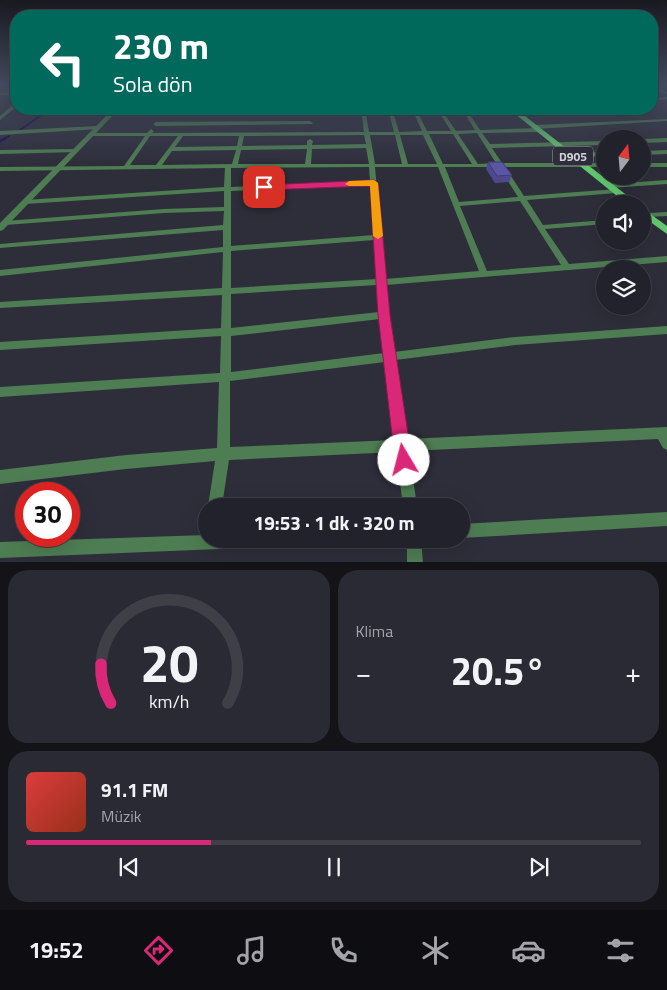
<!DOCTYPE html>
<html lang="tr">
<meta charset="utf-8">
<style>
:root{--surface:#22222c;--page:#2a2a34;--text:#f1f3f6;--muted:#a2a4a9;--line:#3f3f48;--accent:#db2777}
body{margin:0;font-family:"Titillium Web",sans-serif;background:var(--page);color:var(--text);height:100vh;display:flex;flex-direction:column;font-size:19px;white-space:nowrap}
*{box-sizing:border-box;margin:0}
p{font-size:16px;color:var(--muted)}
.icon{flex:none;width:28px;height:28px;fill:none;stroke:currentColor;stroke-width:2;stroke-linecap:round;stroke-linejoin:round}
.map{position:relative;height:562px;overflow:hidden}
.side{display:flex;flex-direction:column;gap:8px;padding:8px;background:#131318;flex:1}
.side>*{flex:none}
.top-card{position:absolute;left:10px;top:10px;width:648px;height:105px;border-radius:20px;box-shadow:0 5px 20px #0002,0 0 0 1px var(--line);background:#00695c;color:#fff;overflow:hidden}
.needle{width:32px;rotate:16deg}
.buttons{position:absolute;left:596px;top:130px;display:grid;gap:10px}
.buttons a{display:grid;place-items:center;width:55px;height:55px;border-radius:50%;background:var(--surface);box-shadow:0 5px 20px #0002,0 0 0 1px var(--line);font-size:25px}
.speed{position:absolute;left:15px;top:482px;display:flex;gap:10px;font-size:25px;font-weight:700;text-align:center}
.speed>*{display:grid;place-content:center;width:65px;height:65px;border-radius:50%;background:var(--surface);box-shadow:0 5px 20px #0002,0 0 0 1px var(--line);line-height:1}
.speed .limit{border:8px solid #d22;background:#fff;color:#111}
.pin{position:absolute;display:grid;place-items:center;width:42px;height:42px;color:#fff;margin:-21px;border-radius:10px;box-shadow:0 2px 8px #0006}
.me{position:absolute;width:55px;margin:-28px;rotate:352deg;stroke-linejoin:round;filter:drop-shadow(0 0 4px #0008)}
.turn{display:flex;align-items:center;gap:18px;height:105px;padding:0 20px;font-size:22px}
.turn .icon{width:65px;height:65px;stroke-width:2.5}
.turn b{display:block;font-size:35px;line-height:42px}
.big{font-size:38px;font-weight:700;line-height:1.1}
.side .card{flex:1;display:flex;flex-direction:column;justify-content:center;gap:8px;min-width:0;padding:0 18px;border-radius:20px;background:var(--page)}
.side .dial{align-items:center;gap:0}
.dial svg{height:130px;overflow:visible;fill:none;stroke:var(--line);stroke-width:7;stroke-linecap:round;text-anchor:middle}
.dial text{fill:var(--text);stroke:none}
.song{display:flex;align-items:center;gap:15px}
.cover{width:60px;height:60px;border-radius:8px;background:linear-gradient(135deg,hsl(0 70% 55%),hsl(10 70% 35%))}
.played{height:5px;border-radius:2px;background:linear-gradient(90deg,var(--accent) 30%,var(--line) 30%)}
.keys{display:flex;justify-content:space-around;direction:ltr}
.heat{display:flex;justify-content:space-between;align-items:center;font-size:28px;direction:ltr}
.side .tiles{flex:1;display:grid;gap:8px;grid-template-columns:1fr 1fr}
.card:last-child{grid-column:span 2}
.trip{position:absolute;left:198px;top:498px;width:272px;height:50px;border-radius:25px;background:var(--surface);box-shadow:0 5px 20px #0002,0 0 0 1px var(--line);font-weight:700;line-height:50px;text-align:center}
.dock{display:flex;height:80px;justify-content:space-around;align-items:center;background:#0e0e12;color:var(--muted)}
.dock .icon{width:35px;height:35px}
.dock .active{color:var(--accent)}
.dock b{font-size:22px;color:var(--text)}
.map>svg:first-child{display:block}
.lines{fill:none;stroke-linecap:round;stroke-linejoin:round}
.stream-far1{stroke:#1d0655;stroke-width:2}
.stream{stroke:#1d0655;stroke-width:2.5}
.minor{fill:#4e7d53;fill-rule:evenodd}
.tertiary{fill:#4e7d53;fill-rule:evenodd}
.primary{fill:#64cb72;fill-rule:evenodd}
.wall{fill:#4e498e}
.building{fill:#5b55a5;stroke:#403c74}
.route{fill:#db2777;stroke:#8e194d}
.slow{fill:#f59e0b}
.labels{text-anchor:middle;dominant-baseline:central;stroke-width:4;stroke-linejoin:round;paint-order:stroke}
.shield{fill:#2e2e3b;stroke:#a1a1ab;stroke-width:1}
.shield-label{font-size:12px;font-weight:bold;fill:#d2d2db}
</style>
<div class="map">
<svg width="667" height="563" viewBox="0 0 667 563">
<rect width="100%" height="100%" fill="#2e2e3b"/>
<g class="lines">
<g class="stream-far1">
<path d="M20 130 50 109"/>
<path d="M4 139 9 136"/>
</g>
<path class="stream" d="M0 141 6 138"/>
<g class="minor">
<path d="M651 87 667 92V94L651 89Z"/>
<rect x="0" y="93" width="16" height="2"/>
<path d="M667 97V99L651 101V99Z"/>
<path d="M14 104H16V107L0 120V116Z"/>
<path d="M361 109H365L369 132H394L388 109H392L399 132 422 131 412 109H416L427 131H451L437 109H441L456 131 475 130 462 109H466L480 130 539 128 542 130 539 132 482 133 490 144 605 141V145L492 148 502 163H605V167H505L524 196 617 189 620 191 617 193 527 200 543 225 605 220V224L545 229 569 264 667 256V262L386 285 394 352 515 337 667 326V334L515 345 395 360 407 439 667 427V450L663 448 658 439 409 451 417 506H403L396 452 229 460 222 506H208L215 461 126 469 0 484V470L126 455 217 448 219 382 0 397V387L220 373 221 336 0 350V342L221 328 222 295 0 308V302L222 288 223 252 0 276V270L223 247V230L0 248V244L223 225 224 211 164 213 5 225 1 223 5 221 164 209 224 207V191L25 204 22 202 25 200 224 187 225 168 0 171V167L124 166 145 136H88V134L90 133H147L151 129 154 131 152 133 364 132ZM477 133 496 163 478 164 458 134ZM429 134H453L472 164H443ZM364 135 366 144 312 145 313 141 310 139 307 141V145L242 146 244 136ZM370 135H395L402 164H375ZM400 135H423L437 164H408ZM150 136H178L156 165H130ZM183 136H239L237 146 175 147ZM366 148 369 164H311L312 149ZM307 149 305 164H238L241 150ZM236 150 232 164 162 165 172 151ZM369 167 370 181 231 187V168ZM375 167H438L479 271 385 279ZM445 167H499L518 197 459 202ZM370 185 374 235 231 246V191ZM520 201 561 265 487 271 460 206ZM374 240 377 279 231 288V251ZM377 285 379 312 231 328V294ZM380 319 384 353 231 372V336ZM385 362 395 440 230 447V381Z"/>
<path d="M570 109H582L521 117 519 116 521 115Z"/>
<path d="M309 111V112L307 113 164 114 162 113 164 112Z"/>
<path d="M667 119V121L535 129 532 127 535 125Z"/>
<path d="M310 121 313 123 312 124 156 126 153 124 156 122Z"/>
<path d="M97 126 99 127V129L0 135V131Z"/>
<path d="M667 138V142L642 143V139Z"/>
<path d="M75 149 78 151 77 152 0 154V150Z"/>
<path d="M667 150V154L642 155V151Z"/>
<path d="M605 152V156L571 157 568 155 571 153Z"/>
<rect x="642" y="163" width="25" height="4"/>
<path d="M667 180V184L610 188 607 186 610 184Z"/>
<path d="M667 212V216L648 217 644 215 648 213Z"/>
<path d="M667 512V526L461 538V524Z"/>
<path d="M206 535V539H300L298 544 293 546 0 558V542Z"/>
<path d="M407 539H421L423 563H407Z"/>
</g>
<path class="tertiary" d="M113 109H119L3 230 0 231V223Z"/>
<g class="primary">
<path d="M509 109H516L638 204H627Z"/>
<path d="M642 208 667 226V234L642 216Z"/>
</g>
</g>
<path class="wall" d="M488 162 512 175 509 182 495 183 486 169Z"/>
<path class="building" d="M488 162H502L512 175 497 176Z"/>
<linearGradient id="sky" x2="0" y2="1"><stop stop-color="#191920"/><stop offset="0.52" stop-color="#464c60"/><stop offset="1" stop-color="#464c60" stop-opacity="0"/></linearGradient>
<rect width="667" height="164" fill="url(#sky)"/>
<path class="route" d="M374 180 378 183 390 315 412 460 410 466 404 469 398 466 395 460 378 315 370 186 264 190 260 187 264 185Z"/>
<path class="slow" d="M374 180 378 183 383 236 378 239 373 236 370 186H349L345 184 349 181Z"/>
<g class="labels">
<rect class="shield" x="553" y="146.5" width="40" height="19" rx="4"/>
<g class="shield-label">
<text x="573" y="156">D905</text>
</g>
</g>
</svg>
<div class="buttons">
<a><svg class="needle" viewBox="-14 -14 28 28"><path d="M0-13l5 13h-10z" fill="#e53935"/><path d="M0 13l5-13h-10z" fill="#a2a4a9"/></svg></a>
<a><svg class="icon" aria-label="sound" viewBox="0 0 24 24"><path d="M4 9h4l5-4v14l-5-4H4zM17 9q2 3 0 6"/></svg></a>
<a><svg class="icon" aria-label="layers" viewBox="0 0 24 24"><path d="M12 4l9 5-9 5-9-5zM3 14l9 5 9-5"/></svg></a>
</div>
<div class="speed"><div class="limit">30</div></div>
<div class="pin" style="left:264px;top:187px;background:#d93025"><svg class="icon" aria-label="arrive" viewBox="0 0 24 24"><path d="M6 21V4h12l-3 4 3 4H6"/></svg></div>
<svg class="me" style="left:404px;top:460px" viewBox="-20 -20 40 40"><circle r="19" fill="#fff"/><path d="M0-13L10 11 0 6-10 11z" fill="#db2777"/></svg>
<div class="trip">19:53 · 1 dk · 320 m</div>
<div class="top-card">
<div class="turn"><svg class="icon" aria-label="left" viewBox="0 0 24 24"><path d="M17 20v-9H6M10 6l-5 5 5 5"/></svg><div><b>230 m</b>Sola dön</div></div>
</div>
</div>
<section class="side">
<div class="tiles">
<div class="card dial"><svg viewBox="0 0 100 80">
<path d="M14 69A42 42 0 1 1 86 69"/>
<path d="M14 69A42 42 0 0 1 8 45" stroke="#db2777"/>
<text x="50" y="56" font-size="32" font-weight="700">20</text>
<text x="50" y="72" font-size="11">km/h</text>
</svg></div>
<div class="card"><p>Klima</p>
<div class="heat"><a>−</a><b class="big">20.5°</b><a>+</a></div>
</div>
<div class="card">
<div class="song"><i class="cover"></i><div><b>91.1 FM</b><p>Müzik</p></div></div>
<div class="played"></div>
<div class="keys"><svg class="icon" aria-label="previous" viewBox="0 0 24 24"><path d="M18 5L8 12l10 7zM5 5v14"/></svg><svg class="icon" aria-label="pause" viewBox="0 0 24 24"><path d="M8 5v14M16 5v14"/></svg><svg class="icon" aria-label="next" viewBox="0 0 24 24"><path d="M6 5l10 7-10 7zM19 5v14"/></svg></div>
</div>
</div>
</section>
<nav class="dock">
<b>19:52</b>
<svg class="icon active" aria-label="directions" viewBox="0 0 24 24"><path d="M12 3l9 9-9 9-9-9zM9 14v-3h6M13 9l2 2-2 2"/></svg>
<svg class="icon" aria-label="music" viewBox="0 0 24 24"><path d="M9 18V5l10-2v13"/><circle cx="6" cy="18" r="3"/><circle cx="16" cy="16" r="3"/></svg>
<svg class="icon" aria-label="phone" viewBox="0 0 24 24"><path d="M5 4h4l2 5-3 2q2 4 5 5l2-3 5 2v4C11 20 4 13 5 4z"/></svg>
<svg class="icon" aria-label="climate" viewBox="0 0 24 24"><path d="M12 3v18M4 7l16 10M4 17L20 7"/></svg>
<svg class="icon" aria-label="car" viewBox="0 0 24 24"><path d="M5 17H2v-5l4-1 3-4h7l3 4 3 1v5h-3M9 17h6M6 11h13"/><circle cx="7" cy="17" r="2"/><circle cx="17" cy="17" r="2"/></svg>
<svg class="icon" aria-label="filters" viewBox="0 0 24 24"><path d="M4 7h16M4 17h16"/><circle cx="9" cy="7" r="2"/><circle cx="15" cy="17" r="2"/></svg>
</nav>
